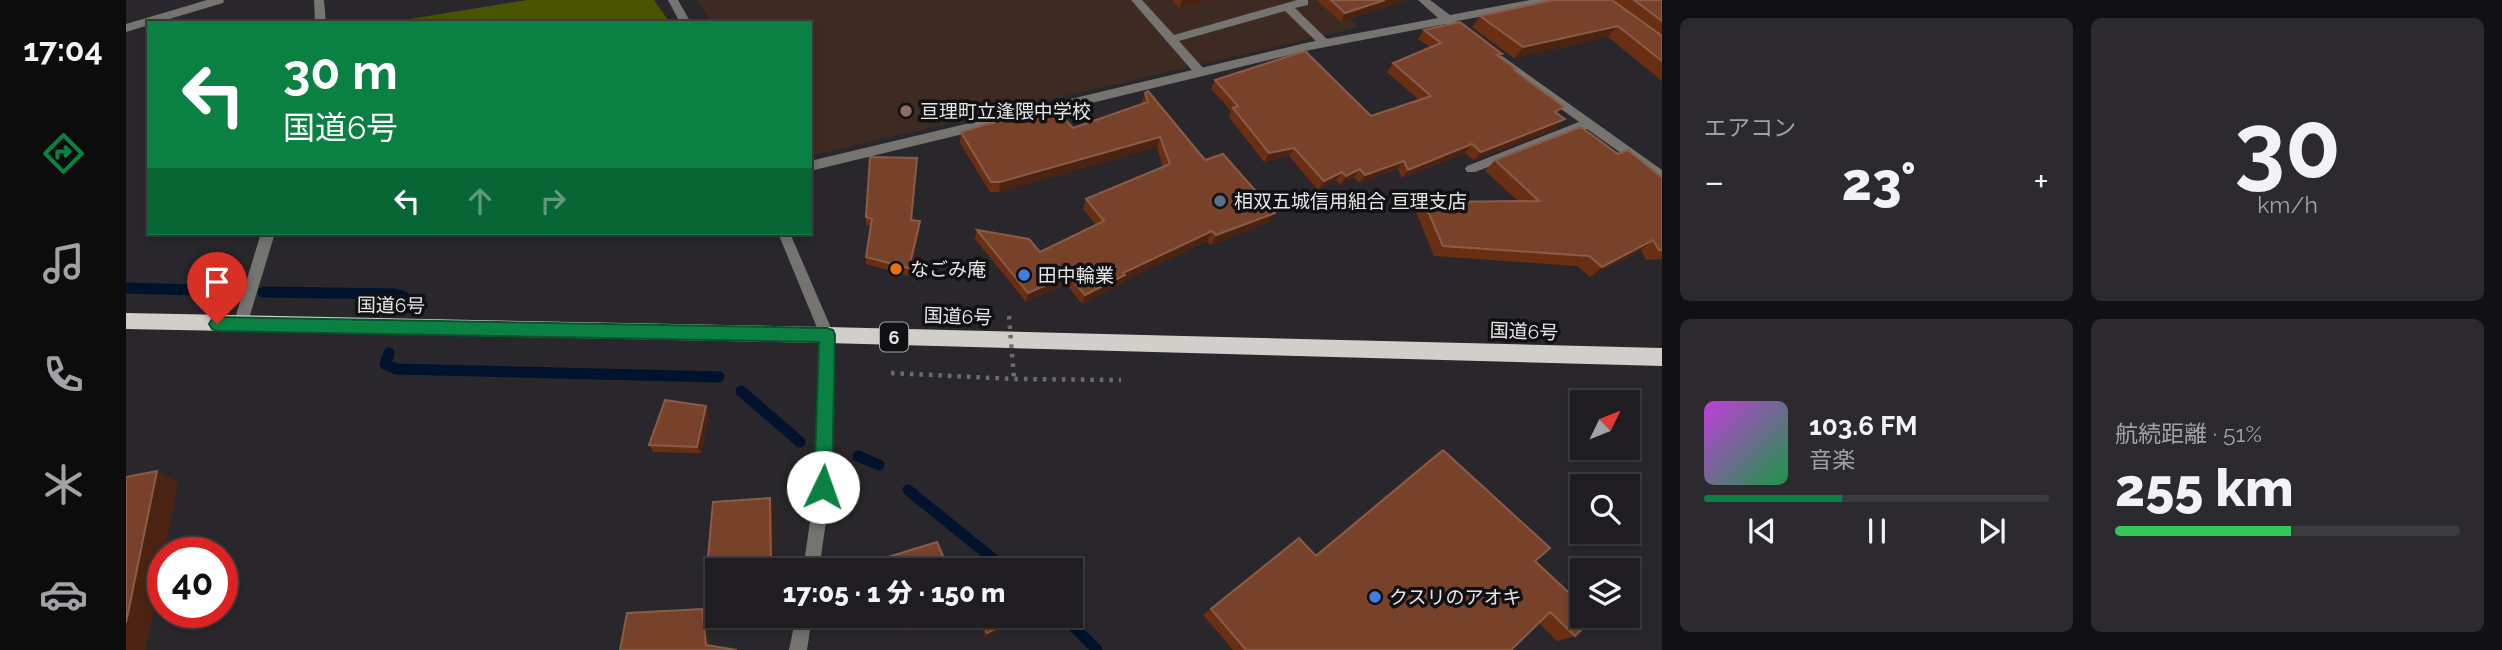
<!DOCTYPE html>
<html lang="ja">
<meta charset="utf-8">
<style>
:root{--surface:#1f1d21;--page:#2c2a2e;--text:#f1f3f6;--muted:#a1a2a5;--line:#3c3b3f;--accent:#0b8043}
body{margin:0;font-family:Raleway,"Noto Sans JP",sans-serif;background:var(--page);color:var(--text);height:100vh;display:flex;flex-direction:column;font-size:26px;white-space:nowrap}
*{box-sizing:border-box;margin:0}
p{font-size:23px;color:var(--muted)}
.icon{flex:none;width:38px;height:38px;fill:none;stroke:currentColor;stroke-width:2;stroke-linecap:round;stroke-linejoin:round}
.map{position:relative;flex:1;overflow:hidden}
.drawer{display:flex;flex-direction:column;gap:18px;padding:18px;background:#111012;width:840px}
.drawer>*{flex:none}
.hud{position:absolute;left:21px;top:21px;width:665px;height:214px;border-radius:0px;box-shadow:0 4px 10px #0003,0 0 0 2px var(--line);background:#0b8043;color:#fff;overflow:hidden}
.needle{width:46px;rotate:47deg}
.buttons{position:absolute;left:1444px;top:390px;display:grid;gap:14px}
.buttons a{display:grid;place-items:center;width:70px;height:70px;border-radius:0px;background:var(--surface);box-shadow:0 4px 10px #0003,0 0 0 2px var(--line);font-size:35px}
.speed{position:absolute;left:21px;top:537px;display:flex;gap:14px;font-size:35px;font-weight:700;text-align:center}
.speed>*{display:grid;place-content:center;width:91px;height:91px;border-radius:50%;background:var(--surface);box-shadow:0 4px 10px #0003,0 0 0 2px var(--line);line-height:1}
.speed .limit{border:10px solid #d22;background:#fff;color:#111}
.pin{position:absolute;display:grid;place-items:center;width:60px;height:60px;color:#fff;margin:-72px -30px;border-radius:50% 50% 50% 0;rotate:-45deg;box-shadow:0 0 7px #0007}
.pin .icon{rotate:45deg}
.me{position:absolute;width:77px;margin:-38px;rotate:3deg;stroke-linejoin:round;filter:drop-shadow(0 0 5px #0008)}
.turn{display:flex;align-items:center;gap:24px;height:147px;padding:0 21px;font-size:32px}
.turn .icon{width:91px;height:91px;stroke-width:2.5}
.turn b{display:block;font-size:49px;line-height:60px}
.lanes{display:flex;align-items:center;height:66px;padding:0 21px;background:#0003;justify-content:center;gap:35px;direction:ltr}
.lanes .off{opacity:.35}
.big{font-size:52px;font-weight:800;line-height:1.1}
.drawer .widget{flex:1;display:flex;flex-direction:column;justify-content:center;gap:10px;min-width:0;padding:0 24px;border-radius:10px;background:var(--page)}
.drawer .dial{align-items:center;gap:0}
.dial b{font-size:91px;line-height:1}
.song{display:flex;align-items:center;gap:21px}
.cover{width:84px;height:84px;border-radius:10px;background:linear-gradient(135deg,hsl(290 70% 55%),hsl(140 70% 35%))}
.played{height:7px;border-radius:4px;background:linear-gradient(90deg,var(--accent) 40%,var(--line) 40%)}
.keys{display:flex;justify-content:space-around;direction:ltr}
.heat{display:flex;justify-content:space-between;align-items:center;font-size:38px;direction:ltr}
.charge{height:10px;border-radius:5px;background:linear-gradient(90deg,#34c759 51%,var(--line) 0)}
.drawer .tiles{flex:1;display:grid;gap:18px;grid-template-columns:repeat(2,1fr)}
.trip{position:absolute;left:579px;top:558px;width:378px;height:70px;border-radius:0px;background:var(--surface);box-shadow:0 4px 10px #0003,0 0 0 2px var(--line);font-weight:800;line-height:70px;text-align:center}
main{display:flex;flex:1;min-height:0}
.menu{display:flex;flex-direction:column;width:126px;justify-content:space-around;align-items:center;background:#0c0c0d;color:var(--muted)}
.menu .icon{width:49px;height:49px}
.menu .active{color:var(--accent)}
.menu b{font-size:32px;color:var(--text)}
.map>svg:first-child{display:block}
.education{fill:#3d2b23}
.green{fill:#495400}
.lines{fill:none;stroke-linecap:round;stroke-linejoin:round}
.stream{stroke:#00122c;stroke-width:11}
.path{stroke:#6d6b70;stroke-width:4.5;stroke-dasharray:3.5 6;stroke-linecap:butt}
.service{fill:#757471;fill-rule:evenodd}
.minor{fill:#757471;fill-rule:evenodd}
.tertiary{fill:#757471;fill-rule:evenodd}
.trunk{fill:#d2cfca;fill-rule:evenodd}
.path-bridge{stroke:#6d6b70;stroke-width:4.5;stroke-dasharray:3.5 6;stroke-linecap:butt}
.wall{fill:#6a2f13}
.shaded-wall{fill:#4b2313}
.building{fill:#78422a;stroke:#895c48;stroke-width:2}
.route{fill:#0b8043;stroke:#07532c;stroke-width:2}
.education-dot{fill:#8d6e63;stroke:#111113;stroke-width:2.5}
.service-dot{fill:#5c6f8a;stroke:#111113;stroke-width:2.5}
.food-dot{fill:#e8710a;stroke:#111113;stroke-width:2.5}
.shop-dot{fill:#3f7fe0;stroke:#111113;stroke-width:2.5}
.labels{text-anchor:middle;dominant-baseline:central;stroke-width:7;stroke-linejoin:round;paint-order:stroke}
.shield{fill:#111113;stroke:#a7a6a9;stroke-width:2}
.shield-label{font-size:18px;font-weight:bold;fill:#e7e6e9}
.poi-label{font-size:19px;fill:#e7e6e9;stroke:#111113;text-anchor:start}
.street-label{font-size:19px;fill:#e7e6e9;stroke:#111113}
</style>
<main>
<nav class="menu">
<b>17:04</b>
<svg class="icon active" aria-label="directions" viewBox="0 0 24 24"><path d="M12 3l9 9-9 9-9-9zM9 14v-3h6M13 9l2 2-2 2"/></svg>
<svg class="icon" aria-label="music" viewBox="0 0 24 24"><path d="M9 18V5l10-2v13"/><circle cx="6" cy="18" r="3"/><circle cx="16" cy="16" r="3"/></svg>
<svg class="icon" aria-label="phone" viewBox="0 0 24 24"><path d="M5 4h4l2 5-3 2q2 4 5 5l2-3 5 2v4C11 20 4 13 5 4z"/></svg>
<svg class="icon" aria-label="climate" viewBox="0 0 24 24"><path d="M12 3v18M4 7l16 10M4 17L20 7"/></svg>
<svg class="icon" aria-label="car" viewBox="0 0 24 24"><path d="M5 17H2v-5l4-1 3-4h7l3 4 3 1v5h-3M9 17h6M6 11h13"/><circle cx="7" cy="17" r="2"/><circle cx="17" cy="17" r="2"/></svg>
</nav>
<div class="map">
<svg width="1536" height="650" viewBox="0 0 1536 650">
<rect width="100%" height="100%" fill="#29272c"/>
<path class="education" d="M572 0H1204L1233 27 684 156V23H584Z"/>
<path class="green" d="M401 0H528L544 23H259Z"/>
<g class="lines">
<g class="stream">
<path d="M0 288 104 291"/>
<path d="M137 292 269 294 278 297 281 305"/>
<path d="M263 353 259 364 270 369 593 377"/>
<path d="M615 391 674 442"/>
<path d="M732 456 753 465"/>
<path d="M782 490 881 570"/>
<path d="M937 616 971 650"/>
</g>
<path class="path" d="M765 373 888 379 995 380"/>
<path class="service" d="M1005 0H1016L1048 35 1171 0H1182V5L1169 8 1205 43 1199 47 1195 46 1159 11 1053 41 1078 69 1080 72 1074 76 1070 75Z"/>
<g class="minor">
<path d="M81 0H98L97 3 30 23H23V25L0 32V24Z"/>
<path d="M188 0H198L200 23H189Z"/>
<path d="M1292 0H1304L1324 15 1404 0H1428L1423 4 1331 21 1330 26 1326 27 1320 24 1184 50 684 171V161L1184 42 1312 18Z"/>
<path d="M1376 56 1536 170V182L1461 129 1349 172H1341L1339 169 1341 166 1453 122 1372 63V57Z"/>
<path d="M135 233H149L121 325 119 329 114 331 109 329 107 325Z"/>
</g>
<g class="tertiary">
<path d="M542 0H552L565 23H554Z"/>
<path d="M652 233H664L708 335 705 487 693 570H677L689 487 694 335Z"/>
<path d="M670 616H686L681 650H663Z"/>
</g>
<path class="trunk" d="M0 313 701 327 1536 348V366L701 343 0 329Z"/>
<path class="path-bridge" d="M883 316 888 379"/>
</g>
<g class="wall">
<path d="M1046 0H1083L1053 8Z"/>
<path d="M1191 0H1280L1215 22Z"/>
<path d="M1489 0H1536V81L1482 37 1388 58 1346 27 1354 16 1488 1Z"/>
<path d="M1298 30 1376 54 1374 57 1390 69 1389 70 1432 114 1431 128 1348 160 1339 153 1276 178 1272 169 1233 183 1228 177 1214 185 1210 180 1192 190 1163 156 1138 162 1103 117 1105 111 1085 89 1089 80 1245 116 1293 100 1261 72 1267 63 1304 47 1292 39Z"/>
<path d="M1019 93 1079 160 1143 222 1085 245 1081 241 997 281 995 284 956 304 940 284 900 302 849 239 851 230 914 252 970 225 957 209 960 199 1037 167 1031 147 873 192H864L834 143 835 132 947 128 1015 104Z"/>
<path d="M1492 154 1535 177 1536 176V259L1520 260 1515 250 1464 277 1451 266 1308 256 1290 212 1298 202 1392 201 1359 171 1369 160Z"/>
<path d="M791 166 786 220 794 221V229L783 276 740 264V257L745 226 740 225V217Z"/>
<path d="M583 413 575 453 527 452 523 445Z"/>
<path d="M1317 450 1409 561 1449 636 1431 641 1413 623 1385 650H1107L1077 615 1173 538 1189 555 1304 459Z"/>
<path d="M644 498 647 504V570H592V595L583 596 579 591 587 502Z"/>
<path d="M777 616H827L783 632Z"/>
<path d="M850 616H902L860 637Z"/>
</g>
<g class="shaded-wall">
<path d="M1056 0H1083L1053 8Z"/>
<path d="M1259 0H1280L1215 22 1219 13Z"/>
<path d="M1492 26 1482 37 1388 58 1397 47Z"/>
<path d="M1439 119 1431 128 1348 160 1355 152Z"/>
<path d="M1034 137 1031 147 873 192 874 182Z"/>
<path d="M1346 144 1339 153 1276 178 1282 170Z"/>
<path d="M1168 148 1163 156 1138 162 1143 153Z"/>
<path d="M1278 161 1272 169 1233 183 1239 175Z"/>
<path d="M1234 169 1228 177 1214 185 1220 176Z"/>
<path d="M1216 172 1210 180 1192 190 1198 181Z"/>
<path d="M1149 213 1143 222 1085 245 1090 235Z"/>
<path d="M794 221V229L783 276V268Z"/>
<path d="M1086 231 1081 241 997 281 995 284 956 304 959 295 997 273Z"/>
<path d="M419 233H433L421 236Z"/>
<path d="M1527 240 1515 250 1464 277 1476 267Z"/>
<path d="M942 275 940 284 900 302 902 293Z"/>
<path d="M580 406 583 413 575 453 571 447Z"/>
<path d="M31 471 52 482 39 553H37V564L20 650H0V623Z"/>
<path d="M644 498 647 504V570H645Z"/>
<path d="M576 609 580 613 584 649 580 645Z"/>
<path d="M817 616H827L783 632V628Z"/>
<path d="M896 616H902L860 637 861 633Z"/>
</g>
<g class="building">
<path d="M1205 0H1259L1219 13Z"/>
<path d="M1427 0H1486L1536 36V61L1492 26 1397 47 1354 16Z"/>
<path d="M1508 0H1536V21Z"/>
<path d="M1334 22 1376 54 1371 55 1390 69 1388 70 1438 107 1429 112 1439 119 1355 152 1346 144 1282 170 1278 161 1239 175 1234 169 1220 176 1216 172 1198 181 1168 148 1143 153 1107 108 1112 106 1089 80 1179 51 1245 116 1305 96 1267 63 1315 43 1298 30Z"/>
<path d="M1022 91 1079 160 1097 154 1149 213 1090 235 1086 231 997 273 999 275 959 295 942 275 902 293 851 230 903 239 914 252 978 221 960 199 1044 164 1034 137 874 182H865L835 132 861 124 932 111 947 128 1022 102 1019 93Z"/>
<path d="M1455 127 1492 154 1502 150 1535 177 1536 176V250H1533L1527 240 1476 267 1463 256 1317 246 1298 202 1413 201 1369 160Z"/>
<path d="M744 157 791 158 785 220 794 221 783 268 740 257 746 219 740 217Z"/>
<path d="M539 400 580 406 571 447 523 445Z"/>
<path d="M1317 450 1424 548 1409 561 1456 605V616L1468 617 1449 636 1424 612 1385 650H1120L1085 609 1173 538 1190 556Z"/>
<path d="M31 471 0 623V477Z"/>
<path d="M644 498 645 570H592V591H579L587 502Z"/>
<path d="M811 542 823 570H763L759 558Z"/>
<path d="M854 559 866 570H834Z"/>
<path d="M576 609 580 645 611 650H494L501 613Z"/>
<path d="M779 616H817L783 628Z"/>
<path d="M853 616H896L861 633Z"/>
</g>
<path class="route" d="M91 317 701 328 707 330 709 335 706 487 703 493 697 496 691 493 688 487 693 342 91 331 86 329 83 324 86 319Z"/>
<circle class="education-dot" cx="780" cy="111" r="7"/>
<circle class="service-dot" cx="1094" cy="201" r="7"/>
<circle class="food-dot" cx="770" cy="269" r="7"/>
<g class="shop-dot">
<circle cx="898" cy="275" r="7"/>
<circle cx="1249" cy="597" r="7"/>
</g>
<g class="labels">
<rect class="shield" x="754" y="322.5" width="28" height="29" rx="5"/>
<g class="shield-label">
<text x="768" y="337">6</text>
</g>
<g class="poi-label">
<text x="794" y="111">亘理町立逢隈中学校</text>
<text x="1108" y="201">相双五城信用組合 亘理支店</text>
<text x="784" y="269">なごみ庵</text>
<text x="912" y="275">田中輪業</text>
<text x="1263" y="597">クスリのアオキ</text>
</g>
<g class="street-label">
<text transform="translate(265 305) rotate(1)">国道6号</text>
<text transform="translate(832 316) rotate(2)">国道6号</text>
<text transform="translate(1398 331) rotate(2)">国道6号</text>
</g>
</g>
</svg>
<div class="buttons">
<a><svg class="needle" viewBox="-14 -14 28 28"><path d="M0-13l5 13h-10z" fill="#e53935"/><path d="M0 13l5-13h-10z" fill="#a1a2a5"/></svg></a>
<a><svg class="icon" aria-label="search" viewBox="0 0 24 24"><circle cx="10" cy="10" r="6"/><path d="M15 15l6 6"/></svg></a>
<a><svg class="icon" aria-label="layers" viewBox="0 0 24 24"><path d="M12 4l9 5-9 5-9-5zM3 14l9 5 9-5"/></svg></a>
</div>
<div class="speed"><div class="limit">40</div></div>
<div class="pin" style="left:91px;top:324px;background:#d93025"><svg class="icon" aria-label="arrive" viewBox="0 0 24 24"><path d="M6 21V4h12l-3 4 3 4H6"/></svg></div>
<svg class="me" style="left:697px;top:487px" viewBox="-20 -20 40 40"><circle r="19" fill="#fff"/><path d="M0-13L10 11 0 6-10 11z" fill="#0b8043"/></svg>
<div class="trip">17:05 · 1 分 · 150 m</div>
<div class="hud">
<div class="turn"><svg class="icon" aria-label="left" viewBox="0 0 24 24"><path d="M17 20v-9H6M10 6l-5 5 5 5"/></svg><div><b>30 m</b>国道6号</div></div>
<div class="lanes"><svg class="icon" aria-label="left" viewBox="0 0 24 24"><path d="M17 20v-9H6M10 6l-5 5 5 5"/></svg><svg class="icon off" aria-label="ahead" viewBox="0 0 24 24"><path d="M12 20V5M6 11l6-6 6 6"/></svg><svg class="icon off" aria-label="right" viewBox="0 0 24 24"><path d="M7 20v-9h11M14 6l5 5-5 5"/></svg></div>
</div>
</div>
<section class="drawer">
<div class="tiles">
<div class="widget"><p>エアコン</p>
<div class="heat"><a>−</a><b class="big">23°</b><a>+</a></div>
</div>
<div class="widget dial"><b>30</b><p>km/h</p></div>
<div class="widget">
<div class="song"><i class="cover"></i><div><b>103.6 FM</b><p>音楽</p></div></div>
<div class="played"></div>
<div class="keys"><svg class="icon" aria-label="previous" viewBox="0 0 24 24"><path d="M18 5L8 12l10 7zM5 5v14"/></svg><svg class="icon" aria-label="pause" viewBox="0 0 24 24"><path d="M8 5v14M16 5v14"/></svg><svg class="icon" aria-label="next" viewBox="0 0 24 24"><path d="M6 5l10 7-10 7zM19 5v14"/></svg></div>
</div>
<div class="widget"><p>航続距離 · 51%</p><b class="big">255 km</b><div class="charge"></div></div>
</div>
</section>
</main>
